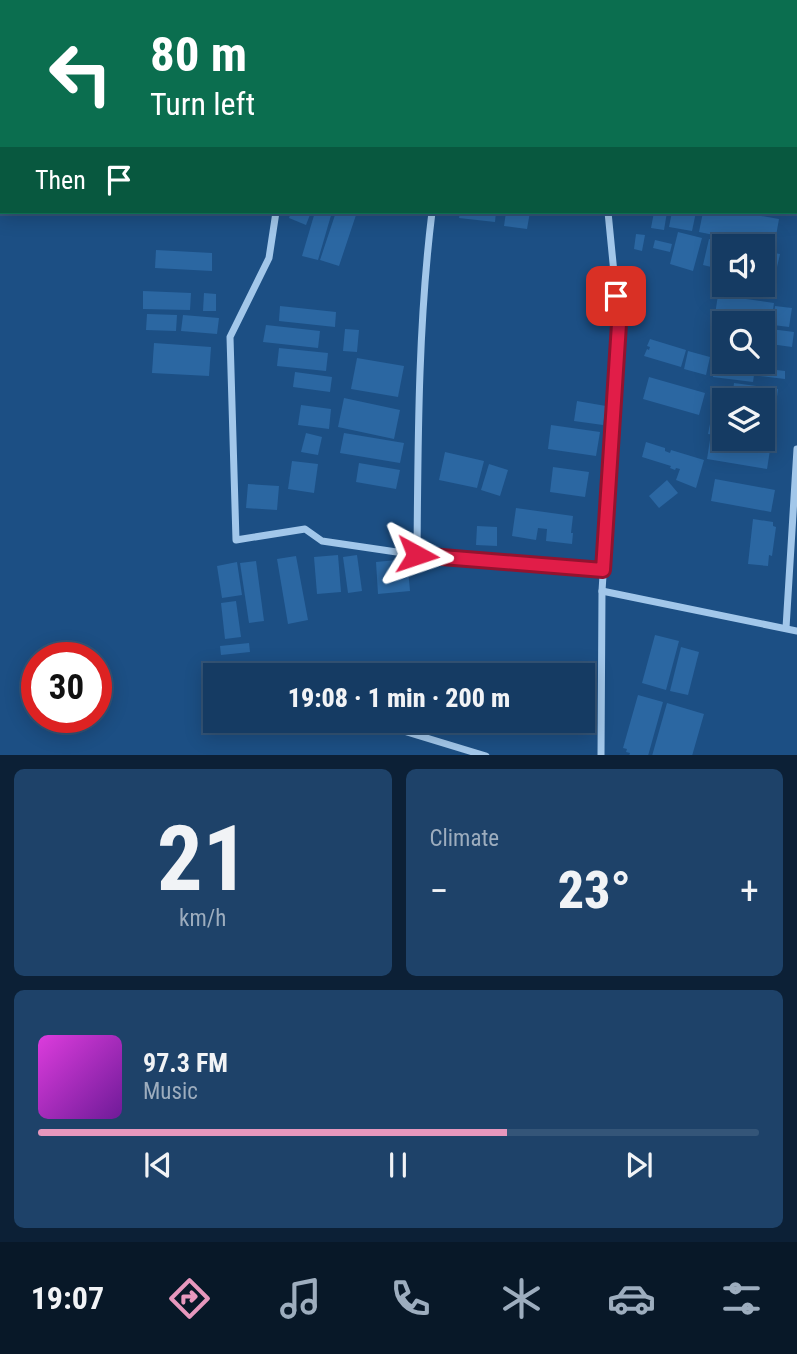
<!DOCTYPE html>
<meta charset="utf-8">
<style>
:root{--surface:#153b63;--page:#1e4269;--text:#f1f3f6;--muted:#9dadbe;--line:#345578;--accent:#e797bd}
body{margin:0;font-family:"Roboto Condensed",sans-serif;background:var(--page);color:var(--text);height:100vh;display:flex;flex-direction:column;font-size:26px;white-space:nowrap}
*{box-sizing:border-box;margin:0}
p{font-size:23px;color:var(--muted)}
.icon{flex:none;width:38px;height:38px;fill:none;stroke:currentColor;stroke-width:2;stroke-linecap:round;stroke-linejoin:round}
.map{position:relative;height:755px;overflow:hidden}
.sheet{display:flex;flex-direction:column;gap:14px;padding:14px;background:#0c2036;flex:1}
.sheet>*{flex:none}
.banner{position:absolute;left:0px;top:0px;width:798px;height:214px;box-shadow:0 4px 18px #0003,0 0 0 2px var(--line);background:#0b6e4f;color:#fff;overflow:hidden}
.controls{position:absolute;left:712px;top:234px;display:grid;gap:14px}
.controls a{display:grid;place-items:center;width:63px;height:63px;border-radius:0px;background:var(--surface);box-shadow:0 4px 18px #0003,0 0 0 2px var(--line);font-size:35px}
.speed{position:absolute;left:21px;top:642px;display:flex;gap:14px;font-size:35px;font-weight:700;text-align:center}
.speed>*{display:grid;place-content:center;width:91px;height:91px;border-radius:50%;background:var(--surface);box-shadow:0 4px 18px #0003,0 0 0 2px var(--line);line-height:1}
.speed .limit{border:10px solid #d22;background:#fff;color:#111}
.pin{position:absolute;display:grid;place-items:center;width:60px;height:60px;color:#fff;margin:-30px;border-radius:14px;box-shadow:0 4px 10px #0006}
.me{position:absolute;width:77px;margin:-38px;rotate:95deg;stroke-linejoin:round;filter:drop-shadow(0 0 5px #0008)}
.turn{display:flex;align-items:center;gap:24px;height:147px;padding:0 35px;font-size:32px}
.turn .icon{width:91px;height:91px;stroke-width:2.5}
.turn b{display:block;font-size:49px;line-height:60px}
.then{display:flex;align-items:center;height:66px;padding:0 35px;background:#0003;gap:14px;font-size:26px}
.big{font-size:52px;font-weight:800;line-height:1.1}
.sheet .widget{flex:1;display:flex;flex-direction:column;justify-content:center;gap:10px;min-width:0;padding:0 24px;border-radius:10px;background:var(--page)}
.sheet .dial{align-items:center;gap:0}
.dial b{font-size:91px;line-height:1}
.song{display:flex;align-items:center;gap:21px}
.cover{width:84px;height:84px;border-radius:10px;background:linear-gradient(135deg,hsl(300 70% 55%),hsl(280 70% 35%))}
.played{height:7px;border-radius:4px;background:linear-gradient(90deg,var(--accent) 65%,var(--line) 65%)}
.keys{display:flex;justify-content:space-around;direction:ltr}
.heat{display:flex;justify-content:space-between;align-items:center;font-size:38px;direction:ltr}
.sheet .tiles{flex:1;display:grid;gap:14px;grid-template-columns:1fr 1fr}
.widget:last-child{grid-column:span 2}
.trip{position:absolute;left:203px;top:663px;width:392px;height:70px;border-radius:0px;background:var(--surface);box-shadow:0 4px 18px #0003,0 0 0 2px var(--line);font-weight:800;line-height:70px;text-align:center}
.tab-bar{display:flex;height:112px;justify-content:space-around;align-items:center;background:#081828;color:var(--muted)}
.tab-bar .icon{width:49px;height:49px}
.tab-bar .active{color:var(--accent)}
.tab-bar b{font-size:32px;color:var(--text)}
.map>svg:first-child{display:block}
.building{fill:#2b67a2}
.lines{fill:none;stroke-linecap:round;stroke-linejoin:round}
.minor{stroke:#a2c7ea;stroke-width:7}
.route-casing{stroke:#92132f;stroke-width:18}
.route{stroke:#e11d48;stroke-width:12}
</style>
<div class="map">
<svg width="797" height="756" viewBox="0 0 797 756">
<rect width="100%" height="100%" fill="#1c4f84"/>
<g class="building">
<path d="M291 212H311L306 225 289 218Z"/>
<path d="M315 212H332L318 260 302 256Z"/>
<path d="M336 212H357L339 266 320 260Z"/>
<path d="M460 212H496L495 222 459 218Z"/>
<path d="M506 212H530L527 229 504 226Z"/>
<path d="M654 212H667L664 230 651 228Z"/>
<path d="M672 212H696L692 231 669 227Z"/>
<path d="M703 212H739L779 219 774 247 699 232Z"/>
<path d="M678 232 702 238 693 271 670 264Z"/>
<path d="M636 234 645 235 642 251 634 249Z"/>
<path d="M709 239 740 246 724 247V270L703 265Z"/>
<path d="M655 240 672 244 670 252 653 248Z"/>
<path d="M156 250 212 253V271L155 268Z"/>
<path d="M763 251 780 254 774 280 763 278Z"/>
<path d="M143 291 191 293 190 310 143 309Z"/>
<path d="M204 293 216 294V311H203Z"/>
<path d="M718 295 774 303 771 324 747 320V324H724V336L712 334Z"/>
<path d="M280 306 336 312 335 327 279 321Z"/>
<path d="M775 306 792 308 789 327 773 325Z"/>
<path d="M147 314 177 315 176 331 146 330Z"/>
<path d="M183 315 219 318 217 334 181 331Z"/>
<path d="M266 325 320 331 318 348 263 342Z"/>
<path d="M763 328 794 332 792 347 763 343Z"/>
<path d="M345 329 359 330 357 352 343 351Z"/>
<path d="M650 339 686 350 681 367 644 356 647 349 649 350 650 347 647 346Z"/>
<path d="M154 343 211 347 209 376 152 373Z"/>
<path d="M279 348 328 353 326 371 277 366Z"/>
<path d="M688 351 710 357 706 375 684 369Z"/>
<path d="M357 358 404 366 398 397 351 389Z"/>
<path d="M718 359 724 360V362L751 364V367L755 368 753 382 713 377 715 362 718 363Z"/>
<path d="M760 368 785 371V379L759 376Z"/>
<path d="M295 372 332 377 330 392 293 387Z"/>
<path d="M649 377 705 393 699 415 643 399Z"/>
<path d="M734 383 778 389 775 412 763 410V401H732Z"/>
<path d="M344 398 400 410 394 439 338 427Z"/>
<path d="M577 401 606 406 603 425 574 421Z"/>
<path d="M301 405 331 409 329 429 298 425Z"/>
<path d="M711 419 724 421V436L708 434Z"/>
<path d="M551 425 600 432 596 456 548 449Z"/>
<path d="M763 427 774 429 771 447 747 443V439H763Z"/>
<path d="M306 433 322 437 318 455 301 452Z"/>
<path d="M344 433 404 443 400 463 340 453Z"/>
<path d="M710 440 770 450 767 469 707 459Z"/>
<path d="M646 442 665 448V451L670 453 671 450 704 460 696 488 676 480 680 469 676 468 675 470 670 468 671 466 642 457Z"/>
<path d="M445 452 484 461 477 488 439 480Z"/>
<path d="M292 461 318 464 314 493 288 489Z"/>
<path d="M359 463 400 470 396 489 356 482Z"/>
<path d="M489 464 508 470 500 496 481 490Z"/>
<path d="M553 467 589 472 585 497 550 492Z"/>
<path d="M715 479 775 490 771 512 711 501Z"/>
<path d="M667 480 678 493 659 508 649 496Z"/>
<path d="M248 484 279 486 277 510 246 508Z"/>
<path d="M516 508 573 516 571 533H573L572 544 546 541 547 529 538 528 536 540 512 536Z"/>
<path d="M753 519 773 522V526L776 527 772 556 769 555 768 566 748 564Z"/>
<path d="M477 526 497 527V546L476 545Z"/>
<path d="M338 555 341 592 317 594 314 557Z"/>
<path d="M357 555 362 591 348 593 343 557Z"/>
<path d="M296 556 308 620 288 624 277 559Z"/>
<path d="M407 559 410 591 378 594 376 562Z"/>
<path d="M256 561 264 621 249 623 240 563Z"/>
<path d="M237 562 242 595 222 598 217 566Z"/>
<path d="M236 601 241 637 225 639 221 603Z"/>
<path d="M655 635 679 641 666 690 642 683Z"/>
<path d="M249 643 250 652 221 655 220 646Z"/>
<path d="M681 647 699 652 688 695 670 691Z"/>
<path d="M638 695 663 702 648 756H629L630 753 626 752 627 749 623 748Z"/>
<path d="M667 703 704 714 692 756H652Z"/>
</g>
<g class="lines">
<g class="minor">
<path d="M269 0 270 2"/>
<path d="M689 2 690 0"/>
<path d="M276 212 269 258 230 337 236 540 305 529 322 541 417 555 603 571"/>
<path d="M417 555C418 440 418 326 432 212"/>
<path d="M602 591 797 631"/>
<path d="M786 628 797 449"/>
<path d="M397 729 486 756"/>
<path d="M601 756 602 591 619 324 608 212"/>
</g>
</g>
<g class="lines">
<defs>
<path id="route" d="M417 555 603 570 619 324 616 296"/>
</defs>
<use href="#route" class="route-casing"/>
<use href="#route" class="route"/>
</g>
</svg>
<div class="controls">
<a><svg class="icon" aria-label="sound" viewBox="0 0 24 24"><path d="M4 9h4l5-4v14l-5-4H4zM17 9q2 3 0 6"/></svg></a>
<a><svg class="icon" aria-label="search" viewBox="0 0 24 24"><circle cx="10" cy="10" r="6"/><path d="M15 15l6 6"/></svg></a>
<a><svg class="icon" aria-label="layers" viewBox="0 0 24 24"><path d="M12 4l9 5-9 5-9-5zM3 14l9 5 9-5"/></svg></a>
</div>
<div class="speed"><div class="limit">30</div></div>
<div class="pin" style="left:616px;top:296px;background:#d93025"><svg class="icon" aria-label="arrive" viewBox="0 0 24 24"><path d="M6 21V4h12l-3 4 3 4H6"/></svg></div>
<svg class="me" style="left:417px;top:555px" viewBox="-20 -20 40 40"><path d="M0-17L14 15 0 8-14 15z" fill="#e11d48" stroke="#fff" stroke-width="4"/></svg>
<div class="trip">19:08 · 1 min · 200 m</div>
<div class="banner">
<div class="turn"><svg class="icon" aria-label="left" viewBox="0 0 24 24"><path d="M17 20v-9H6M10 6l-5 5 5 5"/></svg><div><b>80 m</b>Turn left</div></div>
<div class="then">Then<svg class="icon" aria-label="arrive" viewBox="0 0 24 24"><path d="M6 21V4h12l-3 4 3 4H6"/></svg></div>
</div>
</div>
<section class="sheet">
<div class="tiles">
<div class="widget dial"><b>21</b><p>km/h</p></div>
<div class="widget"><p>Climate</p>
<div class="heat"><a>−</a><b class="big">23°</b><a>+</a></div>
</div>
<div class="widget">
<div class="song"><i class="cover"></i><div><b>97.3 FM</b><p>Music</p></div></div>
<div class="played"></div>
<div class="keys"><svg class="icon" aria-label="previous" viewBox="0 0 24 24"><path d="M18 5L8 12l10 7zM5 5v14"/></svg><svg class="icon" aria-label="pause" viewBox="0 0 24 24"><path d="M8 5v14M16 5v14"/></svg><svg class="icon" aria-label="next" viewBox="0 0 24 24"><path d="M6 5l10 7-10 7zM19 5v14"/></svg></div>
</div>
</div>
</section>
<nav class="tab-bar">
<b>19:07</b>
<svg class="icon active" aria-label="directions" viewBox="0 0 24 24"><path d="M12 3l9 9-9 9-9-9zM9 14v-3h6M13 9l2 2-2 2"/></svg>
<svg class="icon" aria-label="music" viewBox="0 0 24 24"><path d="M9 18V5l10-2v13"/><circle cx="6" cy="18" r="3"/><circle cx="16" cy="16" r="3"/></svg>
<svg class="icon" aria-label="phone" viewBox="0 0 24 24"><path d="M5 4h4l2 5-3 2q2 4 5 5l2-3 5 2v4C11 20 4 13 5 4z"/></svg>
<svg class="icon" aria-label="climate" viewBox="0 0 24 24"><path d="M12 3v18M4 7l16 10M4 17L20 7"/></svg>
<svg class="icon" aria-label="car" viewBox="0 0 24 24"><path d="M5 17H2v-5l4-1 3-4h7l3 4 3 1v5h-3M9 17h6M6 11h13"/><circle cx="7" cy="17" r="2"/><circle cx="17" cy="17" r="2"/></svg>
<svg class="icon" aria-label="filters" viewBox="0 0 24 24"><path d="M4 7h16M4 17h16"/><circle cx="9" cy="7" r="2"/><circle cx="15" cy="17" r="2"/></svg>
</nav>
